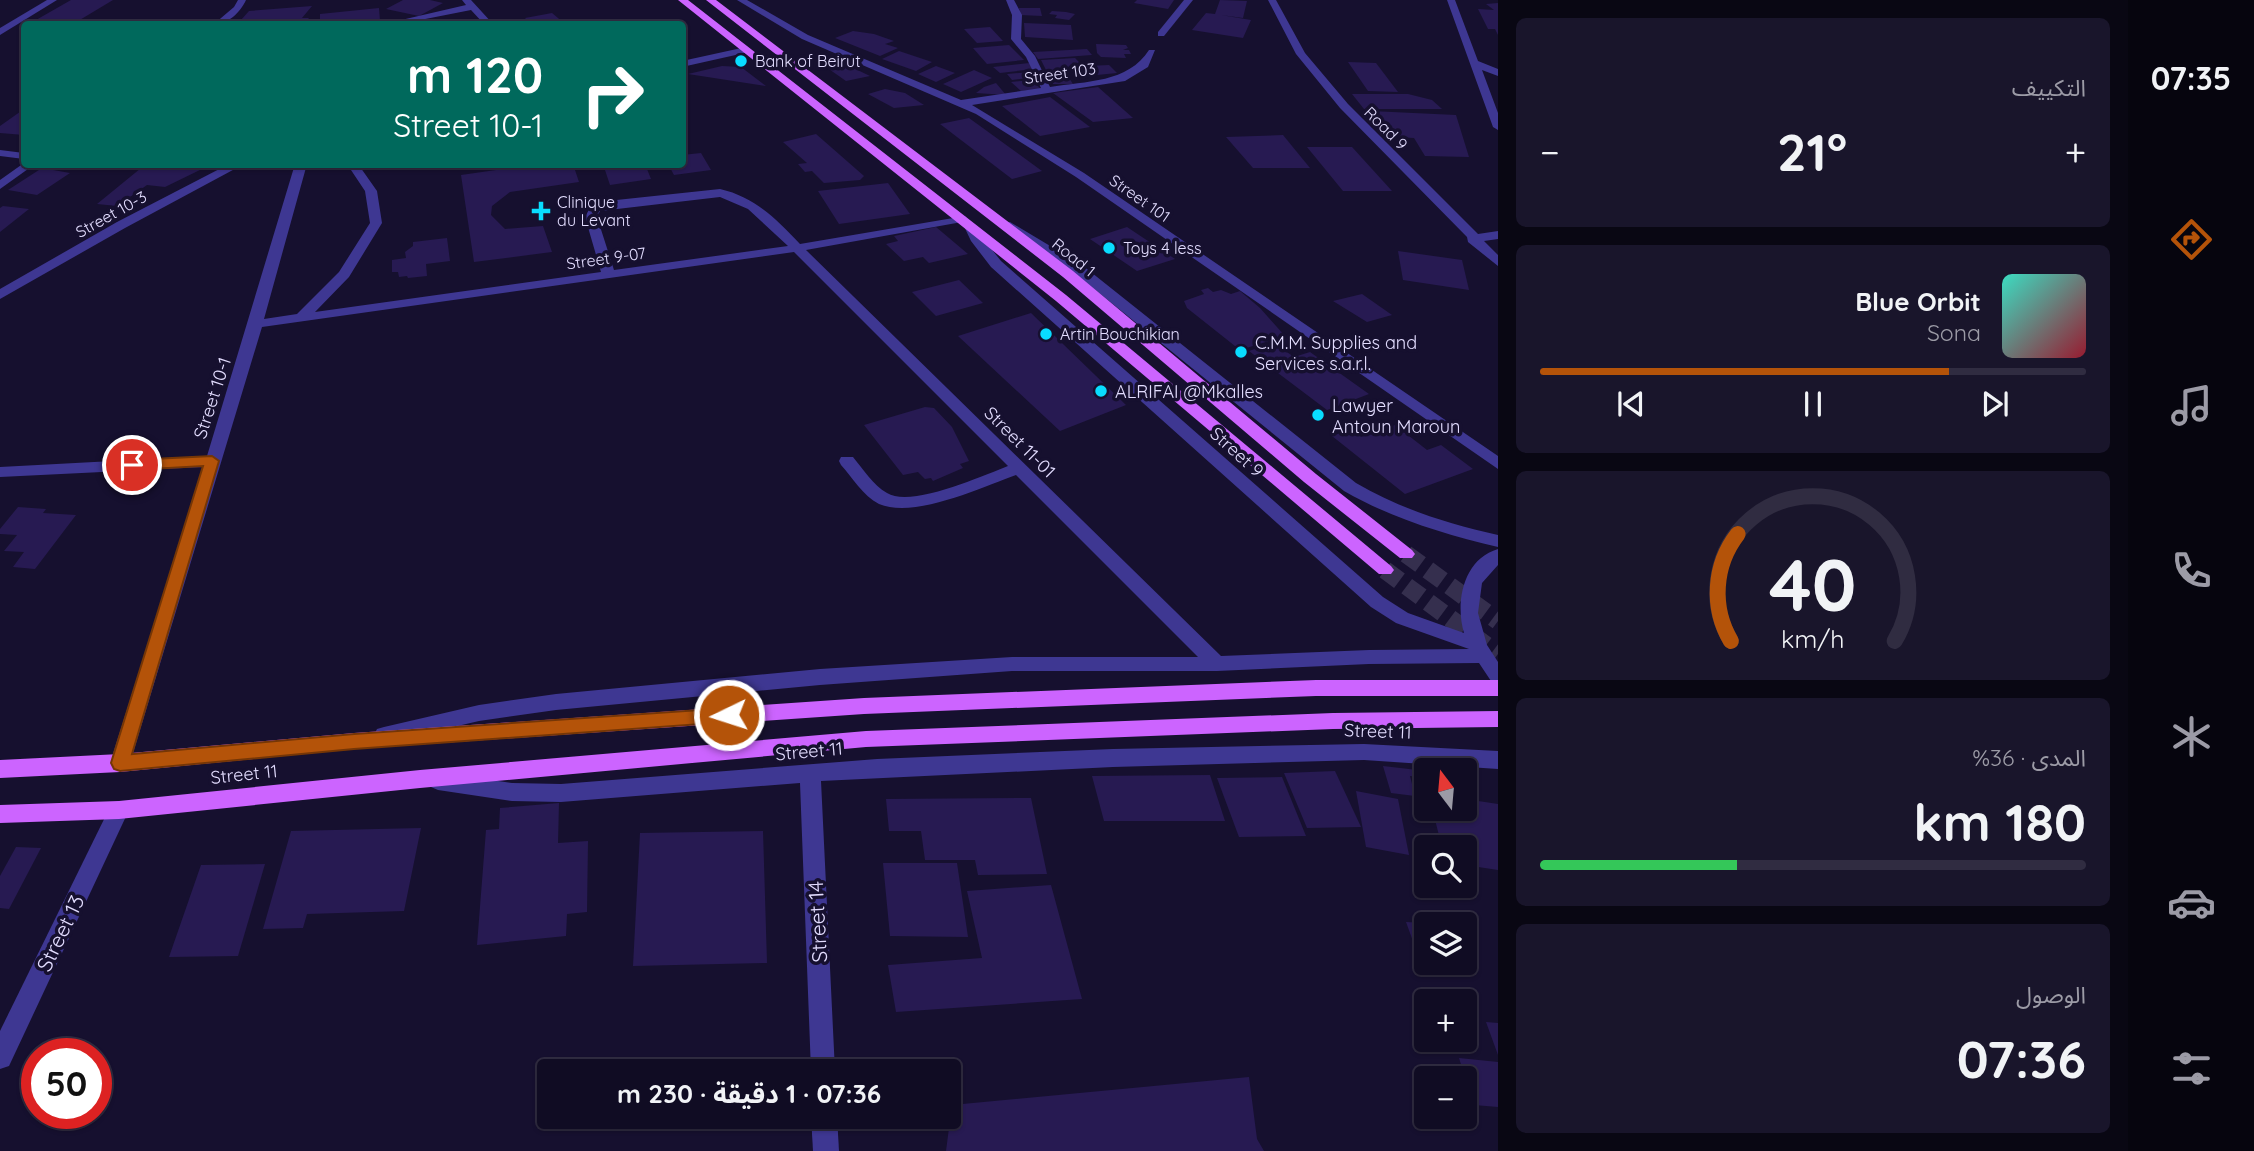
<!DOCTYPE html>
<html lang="ar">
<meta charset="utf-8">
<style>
:root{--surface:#100c23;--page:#19152b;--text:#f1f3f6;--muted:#9c9ba6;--line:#302c41;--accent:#b45309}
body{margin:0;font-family:Quicksand,"Noto Sans Arabic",sans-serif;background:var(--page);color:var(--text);direction:rtl;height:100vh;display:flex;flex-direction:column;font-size:26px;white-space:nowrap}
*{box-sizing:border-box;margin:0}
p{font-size:23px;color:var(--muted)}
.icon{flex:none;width:38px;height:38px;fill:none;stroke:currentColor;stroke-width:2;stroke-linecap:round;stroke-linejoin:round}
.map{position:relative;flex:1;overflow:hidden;direction:ltr}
.sheet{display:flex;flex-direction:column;gap:18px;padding:18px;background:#090713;width:630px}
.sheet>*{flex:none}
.hud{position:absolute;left:21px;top:21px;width:665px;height:147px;border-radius:7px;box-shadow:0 2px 5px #0004,0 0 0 2px var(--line);direction:rtl;background:#00695c;color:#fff;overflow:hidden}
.needle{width:46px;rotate:344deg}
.buttons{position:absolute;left:1414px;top:758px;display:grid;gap:14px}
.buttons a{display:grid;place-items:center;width:63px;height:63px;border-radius:7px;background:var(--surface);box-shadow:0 2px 5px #0004,0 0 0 2px var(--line);font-size:35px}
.speed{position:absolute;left:21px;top:1038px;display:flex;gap:14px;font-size:35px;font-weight:700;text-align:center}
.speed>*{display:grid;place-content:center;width:91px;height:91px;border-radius:50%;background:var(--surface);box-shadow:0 2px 5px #0004,0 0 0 2px var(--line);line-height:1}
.speed .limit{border:10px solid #d22;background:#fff;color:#111}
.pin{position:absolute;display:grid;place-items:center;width:60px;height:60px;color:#fff;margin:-30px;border:4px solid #fff;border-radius:50%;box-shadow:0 2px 7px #0007}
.me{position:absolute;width:77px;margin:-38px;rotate:266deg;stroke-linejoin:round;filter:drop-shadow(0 0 5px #0008)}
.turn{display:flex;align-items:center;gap:24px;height:147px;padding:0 28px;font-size:32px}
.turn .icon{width:91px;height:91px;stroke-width:2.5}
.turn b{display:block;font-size:49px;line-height:60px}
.big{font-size:52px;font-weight:700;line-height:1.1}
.sheet .widget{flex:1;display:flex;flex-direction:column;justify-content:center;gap:10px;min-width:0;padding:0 24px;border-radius:10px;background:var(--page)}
.sheet .dial{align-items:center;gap:0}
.dial svg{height:182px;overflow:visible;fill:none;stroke:var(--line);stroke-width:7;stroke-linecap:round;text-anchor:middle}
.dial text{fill:var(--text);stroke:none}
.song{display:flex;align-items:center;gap:21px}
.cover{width:84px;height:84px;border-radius:10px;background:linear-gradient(135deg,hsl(170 70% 55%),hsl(350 70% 35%))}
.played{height:7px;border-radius:4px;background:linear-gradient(90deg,var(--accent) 75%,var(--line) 75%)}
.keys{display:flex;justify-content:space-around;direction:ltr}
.heat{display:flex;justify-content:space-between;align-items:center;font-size:38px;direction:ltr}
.charge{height:10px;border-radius:5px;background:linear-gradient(90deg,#34c759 36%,var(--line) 0)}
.trip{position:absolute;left:537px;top:1059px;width:424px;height:70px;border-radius:7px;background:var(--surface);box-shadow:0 2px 5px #0004,0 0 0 2px var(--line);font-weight:700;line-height:70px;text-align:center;direction:rtl}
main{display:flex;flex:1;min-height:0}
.dock{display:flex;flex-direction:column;width:126px;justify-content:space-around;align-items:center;background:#06050e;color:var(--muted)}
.dock .icon{width:49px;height:49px}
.dock .on{color:var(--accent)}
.dock b{font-size:32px;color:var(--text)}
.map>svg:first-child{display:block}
.building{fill:#271a52}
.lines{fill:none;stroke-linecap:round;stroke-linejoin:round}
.major-tunnel{stroke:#352f4e;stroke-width:18;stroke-dasharray:18 9;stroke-linecap:butt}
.minor{fill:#3e3792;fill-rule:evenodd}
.major{fill:#cc64ff;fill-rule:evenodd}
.route{fill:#b45309;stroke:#753606;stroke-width:2}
.poi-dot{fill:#09dcff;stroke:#16102f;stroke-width:2.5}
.labels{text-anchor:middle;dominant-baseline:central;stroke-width:7;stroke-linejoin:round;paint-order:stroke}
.far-poi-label{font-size:16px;fill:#e3ddff;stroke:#16102f;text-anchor:start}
.far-street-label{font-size:16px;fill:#e3ddff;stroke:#16102f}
.poi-label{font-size:18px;fill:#e3ddff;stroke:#16102f;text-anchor:start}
.street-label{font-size:18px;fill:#e3ddff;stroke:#16102f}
.near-street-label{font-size:21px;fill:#e3ddff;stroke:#16102f}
</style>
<main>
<nav class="dock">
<b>07:35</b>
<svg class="icon on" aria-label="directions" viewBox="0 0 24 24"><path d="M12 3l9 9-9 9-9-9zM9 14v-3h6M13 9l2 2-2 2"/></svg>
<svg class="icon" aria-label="music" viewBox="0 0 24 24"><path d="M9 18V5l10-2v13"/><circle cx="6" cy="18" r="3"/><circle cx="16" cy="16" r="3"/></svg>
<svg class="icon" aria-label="phone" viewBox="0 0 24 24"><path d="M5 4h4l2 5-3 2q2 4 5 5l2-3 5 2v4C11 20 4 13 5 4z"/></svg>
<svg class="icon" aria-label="climate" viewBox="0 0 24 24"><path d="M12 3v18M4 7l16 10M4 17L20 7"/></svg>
<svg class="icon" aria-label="car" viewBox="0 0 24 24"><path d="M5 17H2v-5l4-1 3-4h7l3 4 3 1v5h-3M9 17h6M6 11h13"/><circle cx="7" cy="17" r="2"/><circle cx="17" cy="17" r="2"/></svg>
<svg class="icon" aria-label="filters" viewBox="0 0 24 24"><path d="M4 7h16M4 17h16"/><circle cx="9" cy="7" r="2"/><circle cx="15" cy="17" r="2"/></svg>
</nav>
<section class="sheet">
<div class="widget"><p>التكييف</p>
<div class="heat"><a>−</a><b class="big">21°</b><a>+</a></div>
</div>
<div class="widget">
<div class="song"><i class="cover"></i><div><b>Blue Orbit</b><p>Sona</p></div></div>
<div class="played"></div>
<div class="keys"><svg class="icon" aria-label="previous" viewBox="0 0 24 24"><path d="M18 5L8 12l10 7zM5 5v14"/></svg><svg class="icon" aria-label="pause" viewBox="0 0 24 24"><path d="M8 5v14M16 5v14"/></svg><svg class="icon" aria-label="next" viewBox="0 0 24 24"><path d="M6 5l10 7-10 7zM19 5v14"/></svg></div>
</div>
<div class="widget dial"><svg viewBox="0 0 100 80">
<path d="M14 69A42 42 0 1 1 86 69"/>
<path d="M14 69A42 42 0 0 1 17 22" stroke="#b45309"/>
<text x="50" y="56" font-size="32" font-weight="700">40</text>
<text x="50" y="72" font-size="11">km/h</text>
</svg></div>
<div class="widget"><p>المدى · 36%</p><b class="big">180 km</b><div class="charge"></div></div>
<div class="widget"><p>الوصول</p><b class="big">07:36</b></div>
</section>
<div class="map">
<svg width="1498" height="1151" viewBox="0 0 1498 1151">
<rect width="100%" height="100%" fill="#16102f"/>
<g class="building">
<path d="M71 0H113L73 24H29Z"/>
<path d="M403 0H430L443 3 419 16 386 9Z"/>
<path d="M1137 0H1174L1168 9 1134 3Z"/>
<path d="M1220 0 1247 1 1243 18 1221 15 1251 20 1243 38 1192 30 1206 13 1215 14Z"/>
<path d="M1498 3V35L1495 29H1488L1478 9 1494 10 1486 4Z"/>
<path d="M312 6 302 18H309L304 24 251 23 254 21 241 20 249 11Z"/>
<path d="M379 8 380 21 320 24V14Z"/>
<path d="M1019 8H1040L1042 16 1020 15Z"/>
<path d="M1052 11 1066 12 1075 14 1069 20 1055 18 1057 15 1049 14Z"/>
<path d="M552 13 565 24H531L525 18Z"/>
<path d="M1024 23 1071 25 1073 40 1025 37Z"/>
<path d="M990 27 1003 41 977 43 964 29Z"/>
<path d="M853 31 874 34 894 41 885 44 898 48 880 56 835 38Z"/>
<path d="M1096 44 1126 45 1128 48 1123 50H1129L1131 54H1124L1126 58 1101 57 1097 53Z"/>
<path d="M1009 45 1024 60 987 64 973 48Z"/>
<path d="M1087 49 1092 55 1038 59 1033 52Z"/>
<path d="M899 51 932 62 916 71 882 59Z"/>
<path d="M828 57 845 64 870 76 846 81 816 60Z"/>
<path d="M1075 58 1084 67 1063 69 1073 84H1053L1041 60Z"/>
<path d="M1348 62 1376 63 1398 92 1368 91Z"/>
<path d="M1029 63 1034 69 1000 73 993 67Z"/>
<path d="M1109 65 1117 73 1097 75 1089 66Z"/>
<path d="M722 66 741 67 766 86 688 74Z"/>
<path d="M936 66 955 73 936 82 918 74Z"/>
<path d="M974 70 992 78 961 92 943 84Z"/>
<path d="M1030 72 1037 77 1012 80 1007 74Z"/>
<path d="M1031 80 1041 89 1021 91 1011 82Z"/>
<path d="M996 83 1006 95 976 93 984 87Z"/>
<path d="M1098 87 1133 118 1093 122 1053 93Z"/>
<path d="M885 89 905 93 924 105 894 108 868 94Z"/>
<path d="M1352 94H1408L1432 100 1442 109H1364Z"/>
<path d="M1050 97 1090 127 1040 136 1002 106Z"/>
<path d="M24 109V135L0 133V126Z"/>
<path d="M1371 111 1456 115 1469 157 1425 156 1414 138 1394 137 1390 130H1382Z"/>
<path d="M969 118 1042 171 1012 179 940 124Z"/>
<path d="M816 134 864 176 860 180 824 183 812 171 805 172 798 164 807 163 783 142Z"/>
<path d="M1283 135 1310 168H1253L1226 137Z"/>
<path d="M1307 147H1352L1392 191H1343Z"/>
<path d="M701 153 711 170 674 175 668 164H682V155Z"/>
<path d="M146 164 204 168 165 187 147 185 117 206 97 204Z"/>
<path d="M537 164H573L579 182 510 192 492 206 491 215 505 229 543 226 552 252 474 262 461 175Z"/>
<path d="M603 164H645L651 179 610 185Z"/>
<path d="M42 168 70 173 37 195 8 190Z"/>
<path d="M888 183 910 214 839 224 818 191Z"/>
<path d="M3 206 29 209 0 232V208Z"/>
<path d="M936 227 968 254 929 263 923 257 904 261 886 244 898 241 894 236Z"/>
<path d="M1127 227 1175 259 1137 271 1090 239Z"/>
<path d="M447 238 450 261 426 264 427 276 408 278 407 276 399 277 398 272H392V260L406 258 405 252 413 246V242Z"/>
<path d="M1398 251 1462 260 1469 290 1403 280Z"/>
<path d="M959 280 983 303 936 316 912 292Z"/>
<path d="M1208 288 1213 292 1221 290 1231 294 1240 291 1260 308 1285 336 1240 350 1187 308 1184 301 1204 294 1201 290Z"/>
<path d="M1362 294 1392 315 1367 322 1333 301Z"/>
<path d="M1031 313 1126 405 1060 431 958 336Z"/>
<path d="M1286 338 1296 346 1284 350 1294 357 1310 352 1369 394 1327 410 1249 351Z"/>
<path d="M925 407 934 408 952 427 969 461 960 464 963 468 933 481 931 478 925 479 918 472 903 475 864 425Z"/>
<path d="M1395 425 1427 450 1441 445 1473 469 1405 494 1332 436 1352 429 1361 437Z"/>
<path d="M18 507 46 509 43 513 76 515 35 569 13 567 24 552 4 551 17 535 0 534V529Z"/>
<path d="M1383 766 1426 771V778L1410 776 1415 796 1391 793Z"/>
<path d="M1335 771 1361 827 1307 828 1284 773Z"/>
<path d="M1210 775 1225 821H1104L1092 776Z"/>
<path d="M1282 777 1306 836 1239 837 1217 778Z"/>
<path d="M1356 791 1398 799 1409 855 1366 847Z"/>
<path d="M1031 798 1047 874 978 875 975 860H925L921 831H889L886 799Z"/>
<path d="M1465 799 1498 804V870L1465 865V847H1442L1433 812 1451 815 1449 808H1465Z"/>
<path d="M559 803 558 843 588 841 587 912 567 914 566 936 477 945 486 830 499 829 500 808Z"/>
<path d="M421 828 404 911 307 914 303 928 263 929 291 831Z"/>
<path d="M763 831 767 963 633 966 640 833Z"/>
<path d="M16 847 41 848 9 909 0 908V876Z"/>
<path d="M883 863H957L968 937 890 936Z"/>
<path d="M265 864 238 956 169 957 201 865Z"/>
<path d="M1051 885 1082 999 896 1012 888 965 982 958 967 891Z"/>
<path d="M1406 922 1426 923V962H1449L1452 969 1422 966Z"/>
<path d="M1486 1022 1498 1023V1055Z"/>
<path d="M1459 1058 1498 1062V1107L1474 1105Z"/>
<path d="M1249 1077 1257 1139 1264 1151H946L952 1105Z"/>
</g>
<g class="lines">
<g class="major-tunnel">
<path d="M1406 554 1498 621"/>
<path d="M1385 570 1498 654"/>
</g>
<g class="minor">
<path d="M47 0H57L0 35V28Z"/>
<path d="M238 0H246C240 13 228 24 214 24L234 7Z"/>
<path d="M462 0H471L493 24H484L471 10 400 24H384L466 5Z"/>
<path d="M737 0H747L808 35 961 100 1041 88 1026 57 1011 39 1012 15 1006 0H1014L1022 15 1021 39 1035 56 1050 87C1086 81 1128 83 1149 50H1155L1148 67 1125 81 972 105 1084 173 1498 456V469L1076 177 976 114 802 39Z"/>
<path d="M1184 0H1193L1164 36H1158V32Z"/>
<path d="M1268 0H1276L1305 53 1348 104 1478 234 1498 231V239L1484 241 1498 255V266L1468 242 1467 237 1340 108 1296 54Z"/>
<path d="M1447 0H1455L1478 61 1498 69V76L1482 70 1498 113V130L1493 127Z"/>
<path d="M746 47 751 50 749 52 682 67V61Z"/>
<path d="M0 150 24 153V159L0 156Z"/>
<path d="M24 163 35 164 0 189V180Z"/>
<path d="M229 164H244L125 228 0 299V289L117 222Z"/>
<path d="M295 164H307L264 319 297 314 339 272 370 223 365 191 347 164H358L377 191 382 223 349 277 315 312 601 272 585 217 591 206 607 201 720 189C755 197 776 219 800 244L965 216 1001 261 1383 597 1408 613 1464 633C1455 603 1463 559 1498 549V565L1482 583 1478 613 1487 645 1498 662V684L1491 681 1479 663 1369 664 1217 671H1012L820 685 556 710 479 721 384 743 377 741 374 735 377 729 384 727 479 705 556 694 820 669 1012 657H1198L1016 475C982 487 915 519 879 504 863 496 852 477 841 465L839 461 841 457H853C863 469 873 485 887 493 911 508 982 476 1008 466L794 252 262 327 130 763 127 769 120 772 113 769 110 763 204 467 0 477V467L207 456ZM720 197 748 209 788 246 614 270 597 217 600 211ZM962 222 971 241 991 267 1371 607 1396 623 1469 649 1369 650 1221 656 806 250Z"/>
<path d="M1010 222 1082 265 1356 483C1401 509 1448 524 1498 535V547C1444 534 1393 519 1344 491L1072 271 1006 229V223Z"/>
<path d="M1364 744 1498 751V769L1364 760 1113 767 821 781 835 1071H811L800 783 561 802 512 801 438 790 431 787 428 781 431 775 438 772 512 783 561 784 877 759 1113 749Z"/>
<path d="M119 801 126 803 129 810 9 1066 0 1069V1031L112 803Z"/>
<path d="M811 1116H837L839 1151H813Z"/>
</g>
<g class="major">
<path d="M678 0H688L1066 295 1391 566 1394 570 1391 574H1379L1056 301Z"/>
<path d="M706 0H716L1073 271 1316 474 1412 550 1415 554 1412 558H1400L1304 482 1063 277Z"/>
<path d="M1316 680H1498V696H1316L864 714 354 749 120 772 0 778V760L120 754 354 733 864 698Z"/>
<path d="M1498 711V727L1333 729 866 747 420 788 119 819 0 823V805L119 801 420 770 866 731 1333 713Z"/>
</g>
</g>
<path class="route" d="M212 456 219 461 132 754 354 734 729 708 736 710 738 715 736 720 729 722 354 749 120 771 114 769 111 763 203 466 132 470 125 465 132 460Z"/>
<g class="poi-dot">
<circle cx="741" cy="61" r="7"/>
<path d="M537.5 200.5h7v7h7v7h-7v7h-7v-7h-7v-7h7z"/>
<circle cx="1109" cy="248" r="7"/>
<circle cx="1046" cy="334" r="7"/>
<circle cx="1241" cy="352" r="7"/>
<circle cx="1101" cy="391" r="7"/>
<circle cx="1318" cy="415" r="7"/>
</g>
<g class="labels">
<g class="far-poi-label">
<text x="755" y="61">Bank of Beirut</text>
<text x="557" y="202">Clinique<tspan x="557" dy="18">du Levant</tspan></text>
<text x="1123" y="248">Toys 4 less</text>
<text x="1060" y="334">Artin Bouchikian</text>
</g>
<g class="far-street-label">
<text transform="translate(1060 73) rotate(-8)">Street 103</text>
<text transform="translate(1386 128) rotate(45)">Road 9</text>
<text transform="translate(1140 198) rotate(35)">Street 101</text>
<text transform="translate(111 214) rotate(-29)">Street 10-3</text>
<text transform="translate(1074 257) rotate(39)">Road 1</text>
<text transform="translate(606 258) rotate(-8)">Street 9-07</text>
</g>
<g class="poi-label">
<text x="1255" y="342">C.M.M. Supplies and<tspan x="1255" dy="21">Services s.a.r.l.</tspan></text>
<text x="1115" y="391">ALRIFAI @Mkalles</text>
<text x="1332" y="405">Lawyer<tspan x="1332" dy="21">Antoun Maroun</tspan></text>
</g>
<g class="street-label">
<text transform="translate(212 398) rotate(-72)">Street 10-1</text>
<text transform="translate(1020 442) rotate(45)">Street 11-01</text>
<text transform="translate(1237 452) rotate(42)">Street 9</text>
<text transform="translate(1378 731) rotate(2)">Street 11</text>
<text transform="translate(809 751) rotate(-5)">Street 11</text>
<text transform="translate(244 774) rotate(-6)">Street 11</text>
</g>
<g class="near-street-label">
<text transform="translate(817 922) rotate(-93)">Street 14</text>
<text transform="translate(60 933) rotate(-64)">Street 13</text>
</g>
</g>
</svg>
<div class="buttons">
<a><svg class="needle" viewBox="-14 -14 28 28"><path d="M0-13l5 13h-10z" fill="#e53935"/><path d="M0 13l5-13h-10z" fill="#9c9ba6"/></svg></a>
<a><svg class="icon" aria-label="search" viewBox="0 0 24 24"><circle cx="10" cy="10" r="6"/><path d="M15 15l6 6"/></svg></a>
<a><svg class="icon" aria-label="layers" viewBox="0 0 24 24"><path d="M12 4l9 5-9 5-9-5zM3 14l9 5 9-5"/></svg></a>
<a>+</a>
<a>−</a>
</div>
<div class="speed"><div class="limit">50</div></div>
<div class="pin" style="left:132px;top:465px;background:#d93025"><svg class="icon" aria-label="arrive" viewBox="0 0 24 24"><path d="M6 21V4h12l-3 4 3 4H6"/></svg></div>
<svg class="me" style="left:729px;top:715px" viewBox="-20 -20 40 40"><circle r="17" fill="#b45309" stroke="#fff" stroke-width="3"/><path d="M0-11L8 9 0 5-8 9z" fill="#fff"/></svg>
<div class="trip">07:36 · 1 دقيقة · 230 m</div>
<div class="hud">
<div class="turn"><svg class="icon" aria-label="right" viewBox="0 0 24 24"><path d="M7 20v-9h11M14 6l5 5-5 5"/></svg><div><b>120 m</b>Street 10-1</div></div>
</div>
</div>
</main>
